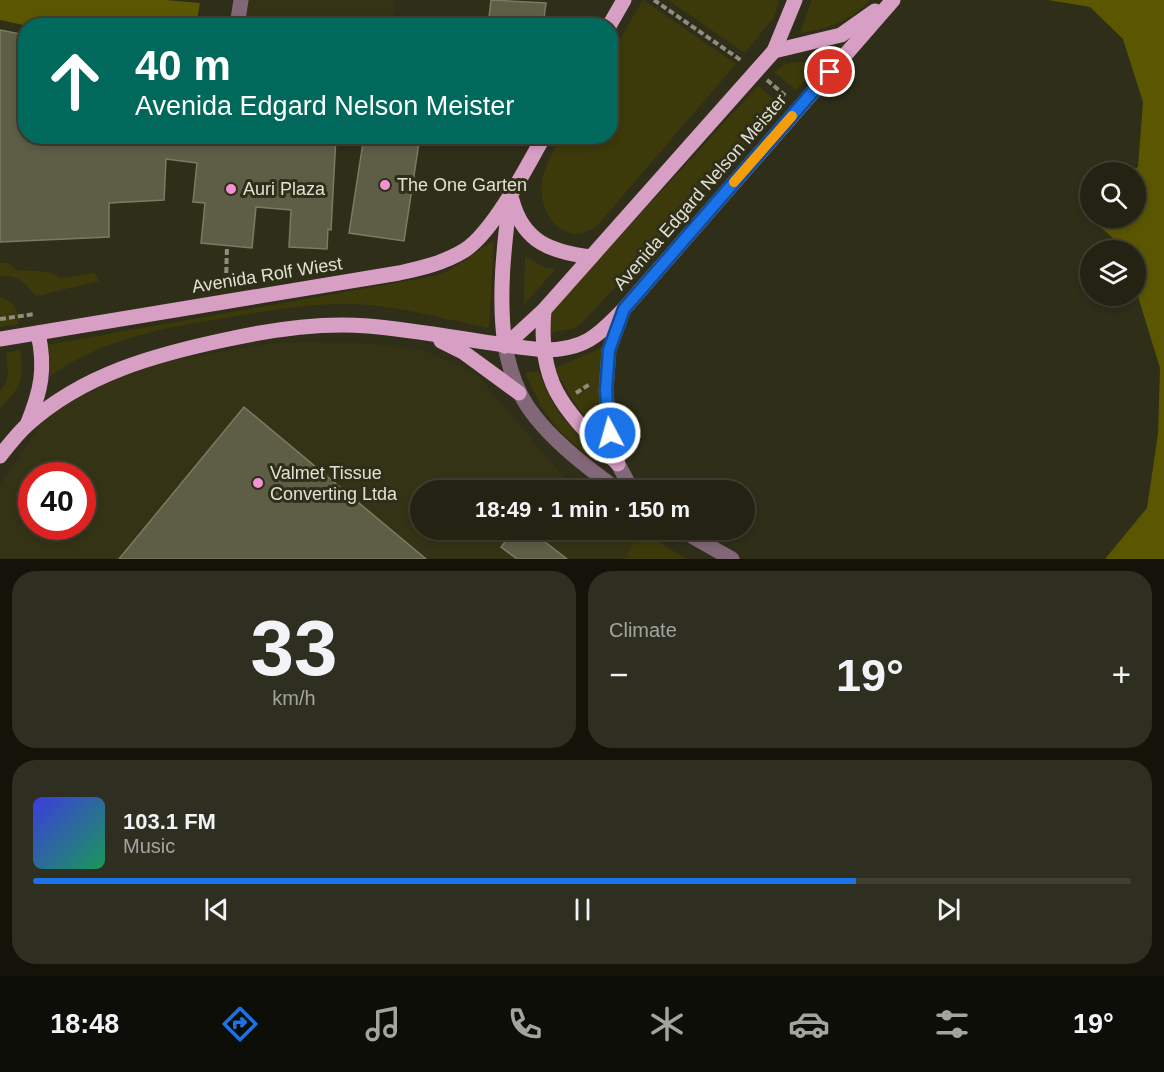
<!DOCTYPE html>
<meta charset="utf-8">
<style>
:root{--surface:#232213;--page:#2f2f21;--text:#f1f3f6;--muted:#a3a4a0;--line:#403f33;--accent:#1a73e8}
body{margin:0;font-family:Arial,sans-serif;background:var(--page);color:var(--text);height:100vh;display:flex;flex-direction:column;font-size:22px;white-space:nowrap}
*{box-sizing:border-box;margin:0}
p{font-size:20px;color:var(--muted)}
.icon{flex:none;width:33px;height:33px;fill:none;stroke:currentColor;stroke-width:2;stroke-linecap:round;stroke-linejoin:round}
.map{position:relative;height:559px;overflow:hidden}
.details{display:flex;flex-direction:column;gap:12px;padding:12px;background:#13130a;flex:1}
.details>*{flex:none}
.banner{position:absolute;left:18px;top:18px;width:600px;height:126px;border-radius:24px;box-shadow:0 3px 9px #0003,0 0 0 2px var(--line);background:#00695c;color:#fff;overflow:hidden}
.controls{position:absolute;left:1080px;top:162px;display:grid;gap:12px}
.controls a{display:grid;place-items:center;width:66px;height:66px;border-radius:50%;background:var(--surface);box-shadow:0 3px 9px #0003,0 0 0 2px var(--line);font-size:30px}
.speed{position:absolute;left:18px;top:462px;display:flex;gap:12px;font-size:30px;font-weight:700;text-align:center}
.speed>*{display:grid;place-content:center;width:78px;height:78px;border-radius:50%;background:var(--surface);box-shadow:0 3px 9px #0003,0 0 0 2px var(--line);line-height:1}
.speed .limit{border:9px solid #d22;background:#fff;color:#111}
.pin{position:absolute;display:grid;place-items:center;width:51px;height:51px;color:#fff;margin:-26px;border:3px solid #fff;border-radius:50%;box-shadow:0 2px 6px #0007}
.me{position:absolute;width:66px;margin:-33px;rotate:354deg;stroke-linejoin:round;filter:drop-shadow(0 0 4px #0008)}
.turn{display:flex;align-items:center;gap:21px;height:126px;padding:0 18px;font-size:27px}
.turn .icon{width:78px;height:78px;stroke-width:2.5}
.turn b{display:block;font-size:42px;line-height:51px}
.big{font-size:45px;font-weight:600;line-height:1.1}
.details .widget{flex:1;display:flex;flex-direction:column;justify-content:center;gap:9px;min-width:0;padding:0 21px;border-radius:24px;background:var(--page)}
.details .dial{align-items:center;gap:0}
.dial b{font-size:78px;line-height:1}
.song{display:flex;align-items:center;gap:18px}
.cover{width:72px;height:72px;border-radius:9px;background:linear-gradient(135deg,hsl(240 70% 55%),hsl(150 70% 35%))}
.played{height:6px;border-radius:3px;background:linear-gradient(90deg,var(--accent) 75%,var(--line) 75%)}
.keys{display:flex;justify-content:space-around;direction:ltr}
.heat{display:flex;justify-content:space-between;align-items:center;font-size:33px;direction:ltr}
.details .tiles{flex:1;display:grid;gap:12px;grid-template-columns:1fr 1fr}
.widget:last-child{grid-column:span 2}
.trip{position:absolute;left:410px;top:480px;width:345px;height:60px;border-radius:30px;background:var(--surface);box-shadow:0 3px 9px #0003,0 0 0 2px var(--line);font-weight:600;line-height:60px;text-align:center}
.dock{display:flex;height:96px;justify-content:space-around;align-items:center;background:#0e0e08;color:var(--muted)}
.dock .icon{width:42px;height:42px}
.dock .active{color:var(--accent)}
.dock b{font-size:27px;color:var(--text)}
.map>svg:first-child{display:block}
.built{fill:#353316;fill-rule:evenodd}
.green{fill:#3c3a0b}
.forest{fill:#5b5700}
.building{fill:#5e5e47;stroke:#7b7b63;stroke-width:1.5}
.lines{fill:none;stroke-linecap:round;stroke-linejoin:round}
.path{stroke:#8f8e7e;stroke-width:4;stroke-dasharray:6 3;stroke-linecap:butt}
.minor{stroke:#826778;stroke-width:15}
.major{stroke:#d79fc4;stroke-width:15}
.route-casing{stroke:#114b97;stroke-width:15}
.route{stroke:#1a73e8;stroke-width:10}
.slow{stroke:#f59e0b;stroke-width:10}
.poi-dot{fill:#f491d4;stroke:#2f2e19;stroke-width:2}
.labels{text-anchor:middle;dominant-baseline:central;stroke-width:6;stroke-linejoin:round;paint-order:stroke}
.poi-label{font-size:18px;fill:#e1e1d4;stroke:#2f2e19;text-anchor:start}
.street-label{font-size:18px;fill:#e1e1d4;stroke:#2f2e19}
</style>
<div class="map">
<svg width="1164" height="559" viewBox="0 0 1164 559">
<rect width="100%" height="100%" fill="#2f2e19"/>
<g class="built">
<path d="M244 0H395L391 25 239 26Z"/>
<path d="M279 342 365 343 422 350 475 372 575 490H420V530H635L685 559H0V484L48 414 139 366ZM32 476H82V526H32Z"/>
</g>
<g class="green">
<path d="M643 0 736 64 595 228C590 230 582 234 577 234 551 233 538 202 542 180 545 165 554 149 562 137L610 136 611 54Z"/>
<path d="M668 0H779L774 17 745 53Z"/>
<path d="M812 0H870C851 21 827 29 800 33Z"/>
<path d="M794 62H823L796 90 774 72 783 65Z"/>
<path d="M758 86 782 105 585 320 575 328 549 333 550 315 559 302Z"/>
<path d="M494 240 489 328C444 319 397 305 350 304 311 303 272 310 233 317 168 327 104 337 49 377L50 359 46 345 435 276 450 270Z"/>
<path d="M525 256 544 267 556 269 524 304Z"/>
<path d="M0 263H8L17 270 50 272 60 278 94 273 99 281 36 296C24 282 20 275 0 276Z"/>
<path d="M0 297C15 302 18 309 18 324L0 327Z"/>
<path d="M605 346V441C583 416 569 398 555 368Z"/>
<path d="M20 350C25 380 21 387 0 408V391L5 384 8 374 6 353Z"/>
<path d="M538 371 551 400 560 414 593 452V457H589L557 428 542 408 525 373Z"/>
<path d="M656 540 686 559H625L635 541Z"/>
</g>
<g class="forest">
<path d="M0 0H165L200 3 196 25 28 26 0 20Z"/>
<path d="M1048 0H1164V559H1105L1147 508 1158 434 1160 368 1136 290V250H1123L1122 246 1097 224 1096 218H1136V172H1129L1138 167 1143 102 1123 39 1090 7Z"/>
</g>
<g class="building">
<path d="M491 0 546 3 543 26H488Z"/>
<path d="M0 30 26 35V136H336L331 230 328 229 327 249 289 247 291 210 256 207 252 248 201 243 205 203 193 202 197 163 166 159 164 200 109 203V237L0 242Z"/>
<path d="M364 136H420L404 241 349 233Z"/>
<path d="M244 407 426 559H119Z"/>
<path d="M514 530H547L540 538 567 559H517L501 547Z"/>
</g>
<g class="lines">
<g class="path">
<path d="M654 0 742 61"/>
<path d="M767 80 787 97"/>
<path d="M226 282 227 246"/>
<path d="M0 319 35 314"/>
<path d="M576 393 590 384"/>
</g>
<g class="minor">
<path d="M237 26 241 0"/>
<path d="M624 309 609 350 606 391 610 433 618 464 632 490"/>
<path d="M505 346C508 361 512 377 519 391 536 429 585 466 618 490"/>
<path d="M681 530 732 559"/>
</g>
<g class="major">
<path d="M609 26 624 0"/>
<path d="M774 51 841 35 875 11"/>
<path d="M512 200C523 242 551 252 591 257"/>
<path d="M544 310C537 388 567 412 618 464"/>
<path d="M0 339 399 273C422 268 444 263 465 250 493 232 527 167 544 136"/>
<path d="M441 341 463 352 519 393"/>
<path d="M505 346 544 310 774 51 795 0"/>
<path d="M505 346C498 296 504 247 510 197"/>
<path d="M27 425C41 391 46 369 38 333"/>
<path d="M0 456C8 446 17 434 27 425 83 374 157 354 229 339 274 329 322 322 368 326 427 331 485 344 544 350 584 350 598 336 624 309L893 0"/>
</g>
</g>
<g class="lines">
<defs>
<path id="route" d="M610 433 606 391 609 350 624 309 830 72"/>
</defs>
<use href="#route" class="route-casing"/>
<use href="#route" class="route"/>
<path class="slow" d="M734 182 792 116"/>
</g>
<g class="poi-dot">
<circle cx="385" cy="185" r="6"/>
<circle cx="231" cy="189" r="6"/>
<circle cx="258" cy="483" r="6"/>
</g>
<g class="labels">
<g class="poi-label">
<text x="397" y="185">The One Garten</text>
<text x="243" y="189">Auri Plaza</text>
<text x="270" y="473">Valmet Tissue<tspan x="270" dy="21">Converting Ltda</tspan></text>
</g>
<g class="street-label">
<text transform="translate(700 192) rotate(-49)">Avenida Edgard Nelson Meister</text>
<text transform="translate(267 275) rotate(-9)">Avenida Rolf Wiest</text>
</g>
</g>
</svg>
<div class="controls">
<a><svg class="icon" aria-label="search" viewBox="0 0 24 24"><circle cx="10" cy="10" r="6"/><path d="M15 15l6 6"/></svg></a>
<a><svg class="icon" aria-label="layers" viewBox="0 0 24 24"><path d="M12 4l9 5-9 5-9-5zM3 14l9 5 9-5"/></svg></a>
</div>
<div class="speed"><div class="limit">40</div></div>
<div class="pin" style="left:830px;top:72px;background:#d93025"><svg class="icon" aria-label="arrive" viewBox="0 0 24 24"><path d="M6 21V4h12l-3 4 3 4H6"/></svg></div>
<svg class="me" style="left:610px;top:433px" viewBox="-20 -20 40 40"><circle r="17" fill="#1a73e8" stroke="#fff" stroke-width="3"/><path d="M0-11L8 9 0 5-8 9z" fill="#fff"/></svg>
<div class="trip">18:49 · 1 min · 150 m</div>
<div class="banner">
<div class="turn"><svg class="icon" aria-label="ahead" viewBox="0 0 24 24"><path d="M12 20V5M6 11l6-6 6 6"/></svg><div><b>40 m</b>Avenida Edgard Nelson Meister</div></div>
</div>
</div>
<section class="details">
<div class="tiles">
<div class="widget dial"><b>33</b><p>km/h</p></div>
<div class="widget"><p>Climate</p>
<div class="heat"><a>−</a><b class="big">19°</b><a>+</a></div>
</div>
<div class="widget">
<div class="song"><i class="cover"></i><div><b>103.1 FM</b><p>Music</p></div></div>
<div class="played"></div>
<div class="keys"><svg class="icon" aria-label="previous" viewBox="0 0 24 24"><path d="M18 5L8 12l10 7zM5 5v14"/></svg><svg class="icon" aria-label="pause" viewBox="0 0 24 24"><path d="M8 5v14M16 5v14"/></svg><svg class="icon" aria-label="next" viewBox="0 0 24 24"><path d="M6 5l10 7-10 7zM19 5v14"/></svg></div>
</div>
</div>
</section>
<nav class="dock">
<b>18:48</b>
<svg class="icon active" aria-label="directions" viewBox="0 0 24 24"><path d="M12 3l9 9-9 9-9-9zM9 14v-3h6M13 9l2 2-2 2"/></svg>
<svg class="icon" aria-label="music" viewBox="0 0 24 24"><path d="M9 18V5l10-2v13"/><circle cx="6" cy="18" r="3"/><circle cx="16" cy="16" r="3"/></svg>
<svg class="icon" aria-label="phone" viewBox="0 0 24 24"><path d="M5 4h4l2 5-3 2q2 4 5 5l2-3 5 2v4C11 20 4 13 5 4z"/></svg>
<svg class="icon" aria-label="climate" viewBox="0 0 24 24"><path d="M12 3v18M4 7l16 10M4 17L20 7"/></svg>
<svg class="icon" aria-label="car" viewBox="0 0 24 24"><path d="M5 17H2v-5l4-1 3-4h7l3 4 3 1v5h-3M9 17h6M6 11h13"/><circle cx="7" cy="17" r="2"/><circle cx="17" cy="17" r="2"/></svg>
<svg class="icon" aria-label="filters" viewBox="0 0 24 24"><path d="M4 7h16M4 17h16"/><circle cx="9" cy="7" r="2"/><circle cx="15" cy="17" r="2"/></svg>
<b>19°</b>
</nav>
